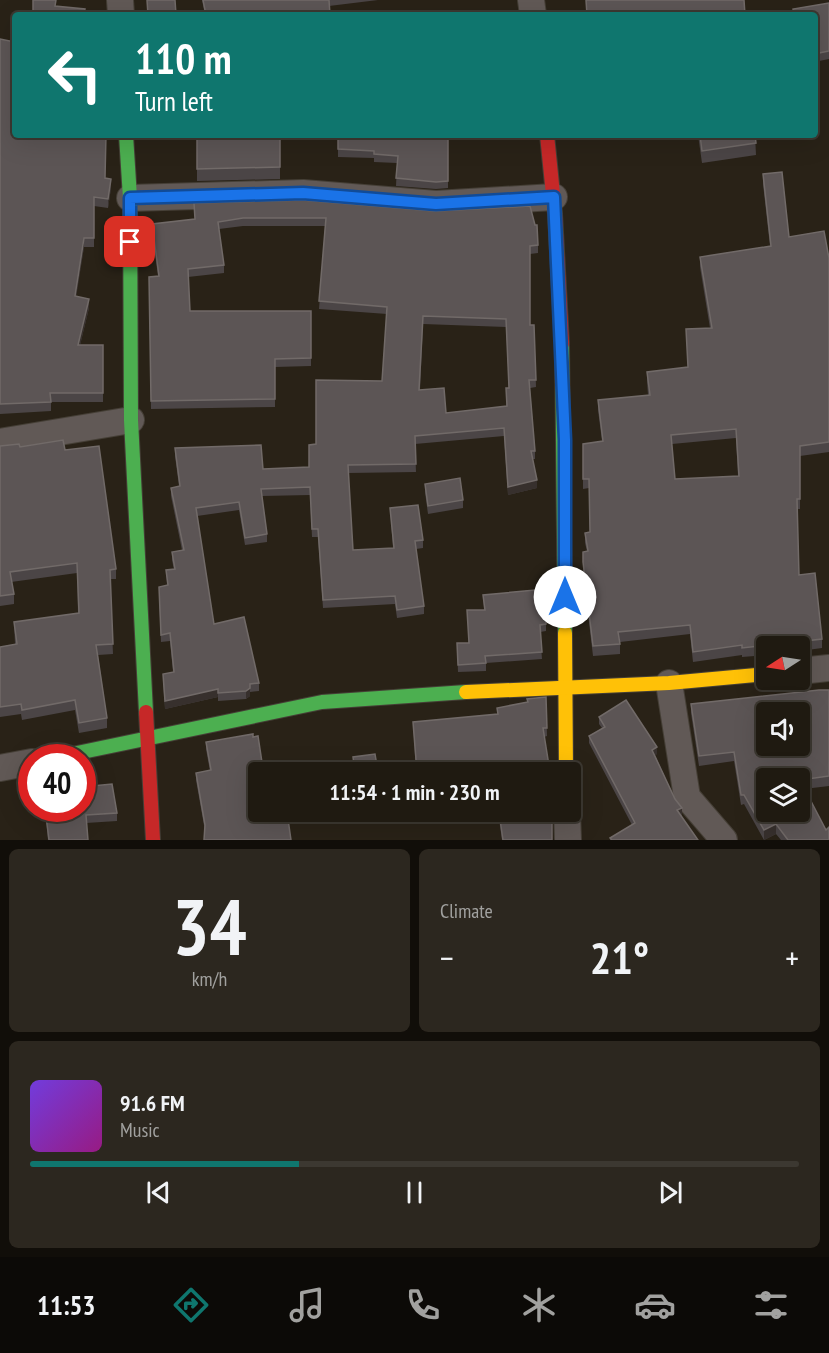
<!DOCTYPE html>
<meta charset="utf-8">
<style>
:root{--surface:#1f1a11;--page:#2c271f;--text:#f1f3f6;--muted:#a1a19f;--line:#3c3831;--accent:#0f766e}
body{margin:0;font-family:"PT Sans Narrow",sans-serif;background:var(--page);color:var(--text);height:100vh;display:flex;flex-direction:column;font-size:22px;white-space:nowrap}
*{box-sizing:border-box;margin:0}
p{font-size:20px;color:var(--muted)}
.icon{flex:none;width:33px;height:33px;fill:none;stroke:currentColor;stroke-width:2;stroke-linecap:round;stroke-linejoin:round}
.map{position:relative;height:840px;overflow:hidden}
.details{display:flex;flex-direction:column;gap:9px;padding:9px;background:#110e09;flex:1}
.details>*{flex:none}
.hud{position:absolute;left:12px;top:12px;width:806px;height:126px;border-radius:6px;box-shadow:0 6px 24px #0002,0 0 0 2px var(--line);background:#0f766e;color:#fff;overflow:hidden}
.needle{width:39px;rotate:258deg}
.tools{position:absolute;left:756px;top:636px;display:grid;gap:12px}
.tools a{display:grid;place-items:center;width:54px;height:54px;border-radius:6px;background:var(--surface);box-shadow:0 6px 24px #0002,0 0 0 2px var(--line);font-size:30px}
.speed{position:absolute;left:18px;top:744px;display:flex;gap:12px;font-size:30px;font-weight:700;text-align:center}
.speed>*{display:grid;place-content:center;width:78px;height:78px;border-radius:50%;background:var(--surface);box-shadow:0 6px 24px #0002,0 0 0 2px var(--line);line-height:1}
.speed .limit{border:9px solid #d22;background:#fff;color:#111}
.pin{position:absolute;display:grid;place-items:center;width:51px;height:51px;color:#fff;margin:-26px;border-radius:12px;box-shadow:0 3px 9px #0006}
.me{position:absolute;width:66px;margin:-33px;rotate:0deg;stroke-linejoin:round;filter:drop-shadow(0 0 4px #0008)}
.turn{display:flex;align-items:center;gap:21px;height:126px;padding:0 24px;font-size:27px}
.turn .icon{width:78px;height:78px;stroke-width:2.5}
.turn b{display:block;font-size:42px;line-height:51px}
.big{font-size:45px;font-weight:700;line-height:1.1}
.details .card{flex:1;display:flex;flex-direction:column;justify-content:center;gap:9px;min-width:0;padding:0 21px;border-radius:9px;background:var(--page)}
.details .dial{align-items:center;gap:0}
.dial b{font-size:78px;line-height:1}
.song{display:flex;align-items:center;gap:18px}
.cover{width:72px;height:72px;border-radius:9px;background:linear-gradient(135deg,hsl(260 70% 55%),hsl(310 70% 35%))}
.played{height:6px;border-radius:3px;background:linear-gradient(90deg,var(--accent) 35%,var(--line) 35%)}
.keys{display:flex;justify-content:space-around;direction:ltr}
.heat{display:flex;justify-content:space-between;align-items:center;font-size:33px;direction:ltr}
.details .tiles{flex:1;display:grid;gap:9px;grid-template-columns:1fr 1fr}
.card:last-child{grid-column:span 2}
.trip{position:absolute;left:248px;top:762px;width:333px;height:60px;border-radius:6px;background:var(--surface);box-shadow:0 6px 24px #0002,0 0 0 2px var(--line);font-weight:700;line-height:60px;text-align:center}
.tab-bar{display:flex;height:96px;justify-content:space-around;align-items:center;background:#0c0a07;color:var(--muted)}
.tab-bar .icon{width:42px;height:42px}
.tab-bar .selected{color:var(--accent)}
.tab-bar b{font-size:27px;color:var(--text)}
.map>svg:first-child{display:block}
.lines{fill:none;stroke-linecap:round;stroke-linejoin:round}
.street-casing{stroke:#453f36;stroke-width:28}
.fast-casing{stroke:#453f36;stroke-width:16}
.slow-casing{stroke:#453f36;stroke-width:16}
.jam-casing{stroke:#453f36;stroke-width:16}
.street{stroke:#615956;stroke-width:26}
.fast{stroke:#4caf50;stroke-width:14}
.slow{stroke:#ffc107;stroke-width:14}
.jam{stroke:#c62828;stroke-width:14}
.wall{fill:#4b4546;fill-rule:evenodd}
.shaded-wall{fill:#37302d}
.building{fill:#5c5555;stroke:#716a68;stroke-width:1.5;fill-rule:evenodd}
.route-casing{stroke:#114b97;stroke-width:15}
.route{stroke:#1a73e8;stroke-width:10}
</style>
<div class="map">
<svg width="829" height="840" viewBox="0 0 829 840">
<rect width="100%" height="100%" fill="#292217"/>
<g class="lines">
<defs>
<g id="street">
<path d="M120 0 121 15"/>
<path d="M531 0 533 15"/>
<path d="M130 198 303 193 436 204 554 197"/>
<path d="M0 442 131 420"/>
<path d="M800 671 829 668"/>
<path d="M669 683 687 797 724 840"/>
<path d="M0 768 32 762"/>
<path d="M567 812 568 840"/>
</g>
<g id="fast">
<path d="M126 135 130 198 131 420 146 712"/>
<path d="M562 344 565 633"/>
<path d="M53 758 322 702 466 692"/>
</g>
<g id="slow">
<path d="M565 633 566 772"/>
<path d="M466 692 669 683 766 674"/>
</g>
<g id="jam">
<path d="M547 135 555 214 562 344"/>
<path d="M146 712 153 840"/>
</g>
</defs>
<use href="#street" class="street-casing"/>
<use href="#fast" class="fast-casing"/>
<use href="#slow" class="slow-casing"/>
<use href="#jam" class="jam-casing"/>
<use href="#street" class="street"/>
<use href="#fast" class="fast"/>
<use href="#slow" class="slow"/>
<use href="#jam" class="jam"/>
</g>
<g class="wall">
<path d="M202 0H378L329 6 330 15H205Z"/>
<path d="M829 3V59L814 62V15H793V9Z"/>
<path d="M0 39 105 178 111 188 108 208 94 206V247H84L76 296 89 308 80 345H103V402H51V411L0 414Z"/>
<path d="M197 135H280V179L197 181Z"/>
<path d="M338 135H448V188L436 189 396 186 397 163 374 162V158L338 157Z"/>
<path d="M698 135H755L756 155 702 163Z"/>
<path d="M763 174 789 237 829 258V452L800 456V509H797L799 575 822 639V648L800 651V646H766V655L742 657V655L693 662 690 634 620 642V654L593 656 583 572V552L587 551 585 543V533L590 532 589 488 583 489V444L602 441 598 410V400L648 395 647 381V372L688 367 686 329 710 328 700 267V257L770 246 763 184ZM736 438 738 476 675 479 672 444Z"/>
<path d="M303 200 538 245V253L530 254V325H534L536 387 530 388 535 451V459H533L537 488 508 495 504 436 415 444 416 472 348 473 353 550 393 548 390 508 423 540V548L416 549 424 606V614L397 618 395 604 323 608 318 537H312L310 495 262 496 267 534V542L245 545 239 510 197 516 214 624 259 683V691L250 692V696L246 699 218 701V697L165 709 163 681 173 672 170 641 161 642 159 595 167 585 166 570H174L172 560V552L182 550 171 496V488L179 486 175 456V448L263 469 309 467 316 444 382 381 387 314 319 309 325 226H243L219 229 224 265V273L188 277 190 311H311V366L275 367V407L151 409 149 277 158 276 152 232V224L195 219ZM423 324 506 327 509 388 506 406 446 413 420 390Z"/>
<path d="M0 446 65 450 116 569V579H110L113 654 98 655 107 718V728L79 733 75 710 22 720 21 714 0 717V647L15 644 14 622 78 613 77 573 11 582 14 594V604L0 606Z"/>
<path d="M425 484 463 500V508L428 514 425 492Z"/>
<path d="M546 589V631L540 632 542 659 486 663V671L458 672 457 643H468L484 610 483 595Z"/>
<path d="M829 690V786L804 789 829 840H781L776 834 764 840 744 804 741 805 734 761 699 766 691 713V704Z"/>
<path d="M546 697 547 736 544 737 550 772H416L413 722 497 714V708L527 702V699Z"/>
<path d="M599 717 657 754 655 755 682 815 681 816 698 840H610V838L632 825 589 743V736L602 728 599 724Z"/>
<path d="M206 742 258 772 205 831 196 780V773L210 771 206 749Z"/>
<path d="M45 808H82L117 813V821L86 823 88 840H48Z"/>
<path d="M469 812H552V840H502L498 812 469 815Z"/>
</g>
<g class="shaded-wall">
<path d="M111 179V188L108 208V199Z"/>
<path d="M84 238V247L75 305V296Z"/>
<path d="M89 299V308L78 354V345Z"/>
<path d="M537 480V488L508 495V487Z"/>
<path d="M250 688V696L246 699V691Z"/>
<path d="M218 689V697L165 709V701Z"/>
<path d="M657 747V754L652 757V750Z"/>
<path d="M682 808V815L677 817V810Z"/>
<path d="M776 824V834L764 840V830Z"/>
</g>
<g class="building">
<path d="M33 0H56L55 6 85 9 84 15H33Z"/>
<path d="M147 0H175L176 15H148Z"/>
<path d="M203 0H329L330 15H206Z"/>
<path d="M586 0H744L745 15H587Z"/>
<path d="M829 3V51L814 54V15H794L793 9Z"/>
<path d="M0 39 15 42V135H106L105 178 111 179 108 199 94 197V238H84L75 296 89 299 78 345H103V393H50L51 402 0 404Z"/>
<path d="M197 135H280V167L197 169Z"/>
<path d="M338 135H448V181L436 182 396 178 398 156 374 154V151L338 149Z"/>
<path d="M700 135H755L756 143 702 151Z"/>
<path d="M782 172 789 237 824 231 829 258V442L800 446V499H797L799 575 815 573 822 639 742 648V645L693 652 690 625 618 632 620 644 593 646 583 562V552L588 551 585 533 590 532 589 479H583V444L603 441 598 400 650 395 647 372 688 367 686 329 712 328 700 257 771 246 763 174ZM736 429 739 476 675 479 671 435Z"/>
<path d="M303 200 435 211 530 206 535 225H537L538 245 530 246V325H534L536 380H529L535 451H531L537 480 508 487 504 428 415 436 416 464 348 465 353 550 394 548 390 508 418 505 423 540 415 541 424 606 397 610 395 596 323 600 318 529H312L310 487 261 489 267 534 245 538 239 502 196 508 214 624 244 617 259 683 250 684V688L246 691 218 693V689L165 701 163 674 174 672 170 633 161 635 159 587 168 585 166 570 175 569 172 552 184 550 171 488 180 486 175 448 261 445 263 469 309 467V445L316 444V380L382 381 387 307 319 301 326 218H243L218 222 224 265 188 269 190 311H311V358L275 359V399L151 401 149 277 159 276 152 224 195 219 194 203ZM423 316 506 319 509 388H506L507 406 446 413 444 388 419 390Z"/>
<path d="M63 440 65 450 99 446 116 569 110 570 113 644 96 645 107 718 79 723 75 700 22 710 21 704 0 707V647L17 644 14 622 79 613 77 563 10 572 14 594 0 596V446L19 444 20 447Z"/>
<path d="M460 478 463 500 428 506 425 484Z"/>
<path d="M546 589V624L540 625 542 652 485 656 486 663 458 665 457 643H469L467 610H485L483 595Z"/>
<path d="M819 690H829V776L800 780 826 830 829 827V840H788L776 824 764 830 744 795H741L734 752 699 756 691 704ZM766 712H800V746H766ZM766 778H800V812H766Z"/>
<path d="M546 697 547 728H543L550 772H417L413 722 498 714 497 708 528 702 527 699Z"/>
<path d="M626 700 657 747 652 750 675 799 682 808 677 810 698 840H612L610 838 635 823 589 736 605 727 599 717Z"/>
<path d="M253 734V737L258 736 263 769 310 762 312 772H258V812H287L291 840H204L205 825 196 773 211 770 206 742Z"/>
<path d="M375 754 378 772H355L353 757Z"/>
<path d="M112 784 117 813 86 815 88 840H49L45 808H82V787Z"/>
<path d="M499 812H552V840H503Z"/>
</g>
<g class="lines">
<defs>
<path id="route" d="M130 242V198L303 193 436 204 554 197 565 440V597"/>
</defs>
<use href="#route" class="route-casing"/>
<use href="#route" class="route"/>
</g>
</svg>
<div class="tools">
<a><svg class="needle" viewBox="-14 -14 28 28"><path d="M0-13l5 13h-10z" fill="#e53935"/><path d="M0 13l5-13h-10z" fill="#a1a19f"/></svg></a>
<a><svg class="icon" aria-label="sound" viewBox="0 0 24 24"><path d="M4 9h4l5-4v14l-5-4H4zM17 9q2 3 0 6"/></svg></a>
<a><svg class="icon" aria-label="layers" viewBox="0 0 24 24"><path d="M12 4l9 5-9 5-9-5zM3 14l9 5 9-5"/></svg></a>
</div>
<div class="speed"><div class="limit">40</div></div>
<div class="pin" style="left:130px;top:242px;background:#d93025"><svg class="icon" aria-label="arrive" viewBox="0 0 24 24"><path d="M6 21V4h12l-3 4 3 4H6"/></svg></div>
<svg class="me" style="left:565px;top:597px" viewBox="-20 -20 40 40"><circle r="19" fill="#fff"/><path d="M0-13L10 11 0 6-10 11z" fill="#1a73e8"/></svg>
<div class="trip">11:54 · 1 min · 230 m</div>
<div class="hud">
<div class="turn"><svg class="icon" aria-label="left" viewBox="0 0 24 24"><path d="M17 20v-9H6M10 6l-5 5 5 5"/></svg><div><b>110 m</b>Turn left</div></div>
</div>
</div>
<section class="details">
<div class="tiles">
<div class="card dial"><b>34</b><p>km/h</p></div>
<div class="card"><p>Climate</p>
<div class="heat"><a>−</a><b class="big">21°</b><a>+</a></div>
</div>
<div class="card">
<div class="song"><i class="cover"></i><div><b>91.6 FM</b><p>Music</p></div></div>
<div class="played"></div>
<div class="keys"><svg class="icon" aria-label="previous" viewBox="0 0 24 24"><path d="M18 5L8 12l10 7zM5 5v14"/></svg><svg class="icon" aria-label="pause" viewBox="0 0 24 24"><path d="M8 5v14M16 5v14"/></svg><svg class="icon" aria-label="next" viewBox="0 0 24 24"><path d="M6 5l10 7-10 7zM19 5v14"/></svg></div>
</div>
</div>
</section>
<nav class="tab-bar">
<b>11:53</b>
<svg class="icon selected" aria-label="directions" viewBox="0 0 24 24"><path d="M12 3l9 9-9 9-9-9zM9 14v-3h6M13 9l2 2-2 2"/></svg>
<svg class="icon" aria-label="music" viewBox="0 0 24 24"><path d="M9 18V5l10-2v13"/><circle cx="6" cy="18" r="3"/><circle cx="16" cy="16" r="3"/></svg>
<svg class="icon" aria-label="phone" viewBox="0 0 24 24"><path d="M5 4h4l2 5-3 2q2 4 5 5l2-3 5 2v4C11 20 4 13 5 4z"/></svg>
<svg class="icon" aria-label="climate" viewBox="0 0 24 24"><path d="M12 3v18M4 7l16 10M4 17L20 7"/></svg>
<svg class="icon" aria-label="car" viewBox="0 0 24 24"><path d="M5 17H2v-5l4-1 3-4h7l3 4 3 1v5h-3M9 17h6M6 11h13"/><circle cx="7" cy="17" r="2"/><circle cx="17" cy="17" r="2"/></svg>
<svg class="icon" aria-label="filters" viewBox="0 0 24 24"><path d="M4 7h16M4 17h16"/><circle cx="9" cy="7" r="2"/><circle cx="15" cy="17" r="2"/></svg>
</nav>
